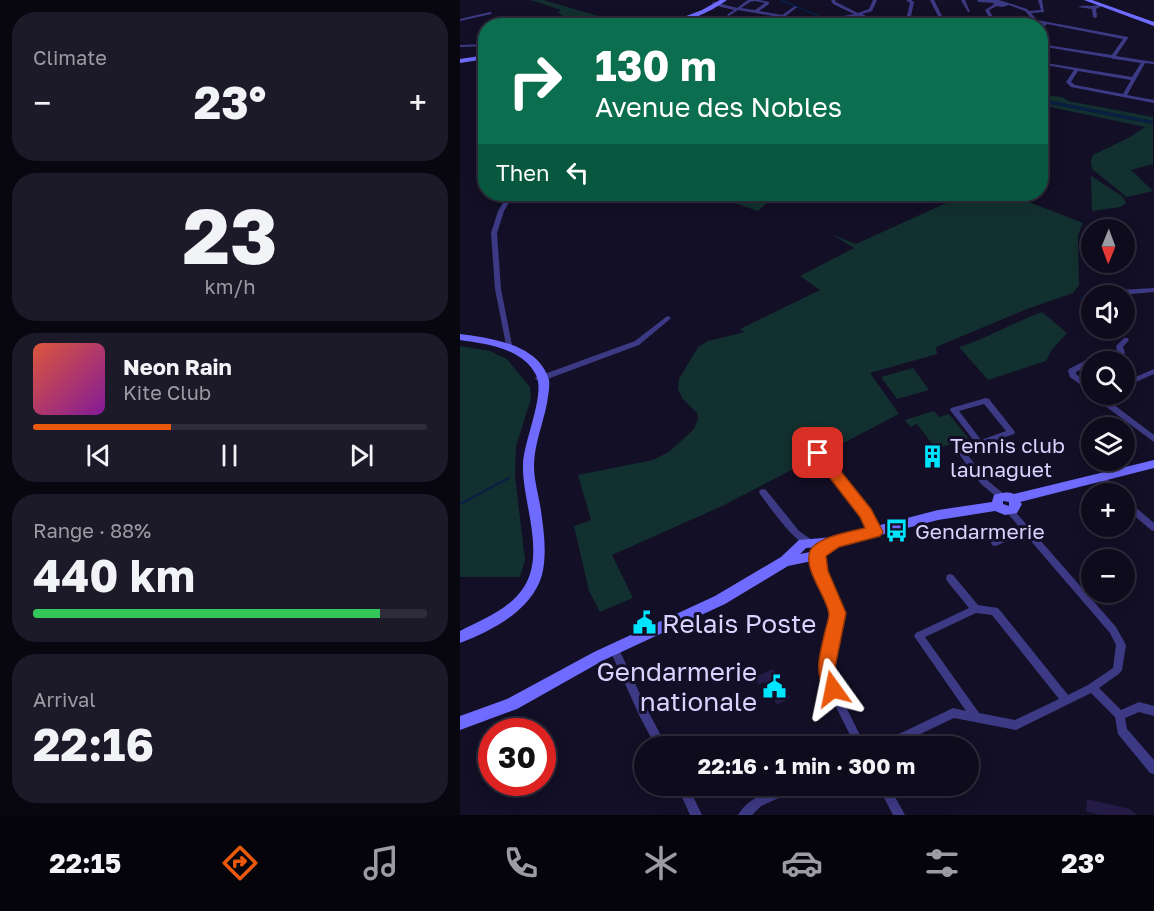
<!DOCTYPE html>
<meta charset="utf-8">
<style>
:root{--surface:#0e0b1c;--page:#1c1929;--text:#f1f3f6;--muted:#9b9ba3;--line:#2e2b3b;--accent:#ea580c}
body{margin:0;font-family:"Golos Text",sans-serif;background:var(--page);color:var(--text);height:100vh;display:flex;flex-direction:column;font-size:22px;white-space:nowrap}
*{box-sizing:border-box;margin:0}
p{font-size:20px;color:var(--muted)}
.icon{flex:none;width:33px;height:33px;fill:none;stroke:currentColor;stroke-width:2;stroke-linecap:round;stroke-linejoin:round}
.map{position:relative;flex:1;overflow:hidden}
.sheet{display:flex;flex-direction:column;gap:12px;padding:12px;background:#08060f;width:460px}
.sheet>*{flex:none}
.top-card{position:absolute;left:18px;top:18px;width:570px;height:183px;border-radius:24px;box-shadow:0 3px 15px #0003,0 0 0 2px var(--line);background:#0b6e4f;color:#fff;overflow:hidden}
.needle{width:39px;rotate:181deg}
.tools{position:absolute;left:621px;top:219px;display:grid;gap:12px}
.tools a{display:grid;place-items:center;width:54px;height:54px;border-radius:50%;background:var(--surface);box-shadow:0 3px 15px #0003,0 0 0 2px var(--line);font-size:30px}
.speed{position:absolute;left:18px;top:718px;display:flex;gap:12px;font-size:30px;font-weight:700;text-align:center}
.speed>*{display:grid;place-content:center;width:78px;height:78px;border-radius:50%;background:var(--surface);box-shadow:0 3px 15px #0003,0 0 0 2px var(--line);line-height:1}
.speed .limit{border:9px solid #d22;background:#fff;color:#111}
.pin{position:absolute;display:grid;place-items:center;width:51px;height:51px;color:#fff;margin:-26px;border-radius:12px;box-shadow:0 3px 9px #0006}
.me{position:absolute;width:66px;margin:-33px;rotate:348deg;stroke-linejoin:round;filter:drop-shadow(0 0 4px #0008)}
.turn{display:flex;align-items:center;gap:21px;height:126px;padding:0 18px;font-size:27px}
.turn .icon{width:78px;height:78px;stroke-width:2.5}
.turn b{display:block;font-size:42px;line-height:51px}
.then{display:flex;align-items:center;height:57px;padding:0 18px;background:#0003;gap:12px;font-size:22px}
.big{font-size:45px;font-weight:700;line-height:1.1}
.sheet .tile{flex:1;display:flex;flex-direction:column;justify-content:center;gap:9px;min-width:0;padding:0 21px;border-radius:24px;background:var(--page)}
.sheet .dial{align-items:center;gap:0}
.dial b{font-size:78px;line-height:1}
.song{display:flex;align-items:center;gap:18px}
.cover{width:72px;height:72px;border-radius:9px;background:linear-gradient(135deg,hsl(10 70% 55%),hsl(290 70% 35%))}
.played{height:6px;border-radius:3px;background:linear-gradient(90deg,var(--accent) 35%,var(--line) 35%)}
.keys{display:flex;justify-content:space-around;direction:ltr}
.heat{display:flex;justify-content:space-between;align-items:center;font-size:33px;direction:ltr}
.charge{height:9px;border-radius:4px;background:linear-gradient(90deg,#34c759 88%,var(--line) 0)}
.trip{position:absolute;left:174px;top:736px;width:345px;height:60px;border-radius:30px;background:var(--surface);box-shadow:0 3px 15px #0003,0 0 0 2px var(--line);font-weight:700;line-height:60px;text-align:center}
.tab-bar{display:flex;height:96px;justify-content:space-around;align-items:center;background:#06040b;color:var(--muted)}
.tab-bar .icon{width:42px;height:42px}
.tab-bar .current{color:var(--accent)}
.tab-bar b{font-size:27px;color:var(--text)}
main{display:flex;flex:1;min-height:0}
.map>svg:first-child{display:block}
.green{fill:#12302f}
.water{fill:#0a1f44}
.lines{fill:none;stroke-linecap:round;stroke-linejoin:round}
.stream-far1{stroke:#0a1f44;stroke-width:1.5}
.stream{stroke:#0a1f44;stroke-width:2}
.building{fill:#241b47}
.street{fill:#3d3a85;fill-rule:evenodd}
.secondary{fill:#6f6bff;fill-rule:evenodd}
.route{fill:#ea580c;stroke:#983908;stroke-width:1.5}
.labels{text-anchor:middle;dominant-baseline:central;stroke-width:6;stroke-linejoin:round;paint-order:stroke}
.poi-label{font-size:21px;fill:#d9d4ff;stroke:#130f26;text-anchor:start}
.near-poi-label{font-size:26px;fill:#d9d4ff;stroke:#130f26;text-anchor:start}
</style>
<main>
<section class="sheet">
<div class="tile"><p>Climate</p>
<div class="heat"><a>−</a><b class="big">23°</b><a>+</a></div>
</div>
<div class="tile dial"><b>23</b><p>km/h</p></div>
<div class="tile">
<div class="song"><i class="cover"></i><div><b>Neon Rain</b><p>Kite Club</p></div></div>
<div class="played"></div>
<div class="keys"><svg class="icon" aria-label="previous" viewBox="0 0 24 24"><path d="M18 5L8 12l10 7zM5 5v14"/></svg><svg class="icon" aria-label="pause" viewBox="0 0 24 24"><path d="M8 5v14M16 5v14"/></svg><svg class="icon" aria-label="next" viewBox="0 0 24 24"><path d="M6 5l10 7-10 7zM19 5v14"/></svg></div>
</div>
<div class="tile"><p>Range · 88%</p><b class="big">440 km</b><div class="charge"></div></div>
<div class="tile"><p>Arrival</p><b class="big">22:16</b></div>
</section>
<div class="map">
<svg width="694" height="815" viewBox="0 0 694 815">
<rect width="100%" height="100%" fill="#130f26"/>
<g class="green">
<path d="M71 0H83L142 17 186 25H112L98 12 101 10Z"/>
<path d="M581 95 602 97 608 101 693 117V121L581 99Z"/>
<path d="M580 102 693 124V164L671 170 693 191 667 197 663 194 632 169 631 160 633 155 670 137 685 127 581 105Z"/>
<path d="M631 176 662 196 666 203 660 207 632 211Z"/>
<path d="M248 194H318L298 211Z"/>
<path d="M506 194H548L623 223 618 235 619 285 613 293 567 309 476 347 477 354 410 373 439 414 262 506 152 555 173 598 140 612 129 591 114 526 131 520 118 475 193 460 209 452 234 429 238 419 237 413 222 398 218 389 219 379 238 347 248 341 285 332 280 329 360 290 340 276 394 248 373 235 396 244Z"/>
<path d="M582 312 607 333 591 351 586 361 528 380 499 347C528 338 554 322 582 312Z"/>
<path d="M0 346 30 351 47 359 70 387 71 399 56 446 55 476 65 560 60 577H0Z"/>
<path d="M453 368 469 390 437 399 421 377Z"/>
<path d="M474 411 479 417 489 414 508 438 476 449 457 424 450 427 445 420Z"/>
</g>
<path class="water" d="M581 99 693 121V124L581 102Z"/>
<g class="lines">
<g class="stream-far1">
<path d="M321 0 363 18"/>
<path d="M373 23 374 26"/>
<path d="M652 296 664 294"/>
<path d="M619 298 632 297"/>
</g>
<path class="stream" d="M0 504 49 478"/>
</g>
<g class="building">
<path d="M313 669 330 698 317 705 304 682 299 685 295 677Z"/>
<path d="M627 799 670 809 677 815H639L626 811Z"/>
</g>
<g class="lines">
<g class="street">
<path d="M288 0H300L309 2V4L299 11 322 15 335 6 337 7 336 8 326 16C349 19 371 19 394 14L373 4 371 0H375L376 2 398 13 409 9 413 0H417L412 11 402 14 426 26C415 26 409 18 399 16 393 15 374 20 366 21 352 22 338 20 323 18L313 25H312V23L319 17 278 10 269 16 267 15 268 14 274 10 261 7 252 3 254 2 277 8ZM295 1 305 3 295 10 281 8 290 2Z"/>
<path d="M446 0H451L454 2 450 21 444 26H438L446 20 450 3Z"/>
<path d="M470 0H474L487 26H483Z"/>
<path d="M501 0H505L510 12H508Z"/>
<path d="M518 0H539L567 9 569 11 581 10 578 0H582L584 12 571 13 577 20 668 37V38L656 56 694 62V64L685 63 667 95 694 100V103L611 87 606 82 614 70 580 64V62L672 77 681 63 655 59H653L651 58 580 46V44L652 55 663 39 587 24 580 31V27L583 24 575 22 565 11 549 5 542 7 537 6 529 10 538 26H534L525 10 533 5 534 3 519 2 517 1ZM618 71 671 80 663 94 615 85 611 82Z"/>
<path d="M641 4 644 5 636 9 637 17 635 18 633 17 632 9 618 7C625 4 631 8 641 4Z"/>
<path d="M30 12 32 13 31 14 0 21V19Z"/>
<path d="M64 22H65L68 26H64L62 23Z"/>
<path d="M26 44V46L0 47V45Z"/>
<path d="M49 194H54L44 211 37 233 41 289 52 345 49 347 46 345 35 289 31 233 38 211Z"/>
<path d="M694 288V292C678 293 649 298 636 291L639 289 659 290Z"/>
<path d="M208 316 211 318 210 319 179 345 82 381H79L75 379 76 377 175 341 206 317Z"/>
<path d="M664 338H668L669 340 663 347 665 353 663 355 645 356 635 362H632V364L616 372V374L632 387V393L610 377 608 371 609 369 642 352 657 351 656 346Z"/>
<path d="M694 369V374L664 387V382Z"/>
<path d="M640 394H650L645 398 694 435V442L637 400 636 398Z"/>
<path d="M526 398 529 399 555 432 554 434 509 450 507 451V454L527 480 544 494 545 496 544 498H538L521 484 499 454 500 448 515 442 490 410 491 408ZM524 404 546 431 521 440 499 411Z"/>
<path d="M358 450 361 451 408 511 419 532 418 534 415 535 412 534 402 515 355 455 354 453 355 451Z"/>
<path d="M642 475 645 476 660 494H651L638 478 639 476Z"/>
<path d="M303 489 306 490 339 531 352 540 353 542 352 544C350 545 349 545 347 545 334 542 309 506 300 494L299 492 300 490Z"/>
<path d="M664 499 667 500 694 523V531L691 530 664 507Z"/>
<path d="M550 508 553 509 656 627 666 645 662 670 660 673 639 688 661 710 679 702 694 706V716L679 712 665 718 667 729 694 760V774L690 773 658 734 655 717 631 693 556 730 494 718 433 747H417L418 744 489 710 493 708 506 711 454 636 456 633 509 608 487 581 486 578 487 575 490 574 493 575 518 605 538 608 608 695 628 685 653 668 656 645 650 633 564 533 538 545 535 546 532 545 531 543 532 541 560 528 546 511 547 509ZM516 613 532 615 599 699 555 720 519 713 465 637Z"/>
<path d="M357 550 360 551 361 553 364 571 382 613 372 656V679L406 747H396L362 679V656L372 613 356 571 353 553 354 551Z"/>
<path d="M154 644 157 645 188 711 207 747H196L180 717 149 648 151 645Z"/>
<path d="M217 786H228L242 815H230Z"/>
<path d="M321 786H338L337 790 301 806 292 815H278C287 799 305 793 321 786Z"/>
<path d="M418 786H429L445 815H433Z"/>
</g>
<g class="secondary">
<path d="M260 0H267C251 12 220 26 200 26L242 10Z"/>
<path d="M624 0H632L694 22V26Z"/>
<path d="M26 55V59L0 63V59Z"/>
<path d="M0 334C30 338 79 344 89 380 90 387 88 396 87 403 83 424 74 445 74 466 74 481 79 496 81 511 84 532 87 554 82 575 72 610 32 631 0 643V631C22 620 50 609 64 587 86 552 62 502 63 465 63 442 86 394 76 375 62 348 27 344 0 340Z"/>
<path d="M694 460V468L560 502 562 504 557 513 545 515 535 511 478 520 378 546 357 560 328 566 265 604 144 660 57 709 0 730V716L47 699 134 652 255 596 321 557 339 540 374 537 478 510 532 502 534 495C542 493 546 491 554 494ZM543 501 549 502V506L543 504ZM358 547 350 552 340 554 346 548Z"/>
</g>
</g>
<path class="route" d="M358 447 363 449 411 509 423 532 420 536 379 547 366 556 368 571 386 613 375 667 376 678 382 689 379 695 373 698 366 695C354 670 359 658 365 632 366 627 369 619 369 614 367 596 343 570 350 551 356 537 392 531 405 528L400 517 353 456 351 453Z"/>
<defs>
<symbol id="building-bare" viewBox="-9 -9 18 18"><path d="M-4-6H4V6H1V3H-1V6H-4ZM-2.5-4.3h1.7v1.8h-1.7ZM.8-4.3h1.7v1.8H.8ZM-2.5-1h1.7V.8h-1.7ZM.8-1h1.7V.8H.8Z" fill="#00e5ff" stroke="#130f26" stroke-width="2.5" paint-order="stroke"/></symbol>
<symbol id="bus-bare" viewBox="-9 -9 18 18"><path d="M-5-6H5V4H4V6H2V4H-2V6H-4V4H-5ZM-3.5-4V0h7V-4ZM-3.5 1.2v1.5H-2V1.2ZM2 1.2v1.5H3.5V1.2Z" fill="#00e5ff" stroke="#130f26" stroke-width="2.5" paint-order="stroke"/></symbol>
<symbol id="civic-bare" viewBox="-9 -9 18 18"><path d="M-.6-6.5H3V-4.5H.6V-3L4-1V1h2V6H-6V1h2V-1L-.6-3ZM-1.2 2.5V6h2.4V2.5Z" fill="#00e5ff" stroke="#130f26" stroke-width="2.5" paint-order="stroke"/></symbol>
</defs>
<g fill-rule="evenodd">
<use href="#building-bare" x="456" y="440" width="33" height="33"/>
<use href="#bus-bare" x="420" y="514" width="33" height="33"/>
<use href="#civic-bare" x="168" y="606" width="33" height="33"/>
<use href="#civic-bare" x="298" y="670" width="33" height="33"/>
</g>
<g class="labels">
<g class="poi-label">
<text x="490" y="445">Tennis club<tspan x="490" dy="24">launaguet</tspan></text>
<text x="455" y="531">Gendarmerie</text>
</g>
<g class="near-poi-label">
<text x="202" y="623">Relais Poste</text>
<text x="297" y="671" text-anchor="end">Gendarmerie<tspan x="297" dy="30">nationale</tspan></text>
</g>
</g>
</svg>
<div class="tools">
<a><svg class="needle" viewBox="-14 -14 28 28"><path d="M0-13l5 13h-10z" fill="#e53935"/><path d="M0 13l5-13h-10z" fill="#9b9ba3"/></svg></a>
<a><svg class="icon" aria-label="sound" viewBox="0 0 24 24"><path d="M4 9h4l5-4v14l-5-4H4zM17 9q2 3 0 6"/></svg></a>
<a><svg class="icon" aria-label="search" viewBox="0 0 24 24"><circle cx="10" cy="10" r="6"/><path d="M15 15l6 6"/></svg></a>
<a><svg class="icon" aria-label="layers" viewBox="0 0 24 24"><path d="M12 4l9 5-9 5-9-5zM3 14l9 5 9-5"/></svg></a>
<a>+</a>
<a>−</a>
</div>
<div class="speed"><div class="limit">30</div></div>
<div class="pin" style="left:358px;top:453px;background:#d93025"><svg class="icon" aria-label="arrive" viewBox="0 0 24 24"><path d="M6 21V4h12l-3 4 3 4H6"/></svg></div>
<svg class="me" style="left:373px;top:689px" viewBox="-20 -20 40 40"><path d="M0-17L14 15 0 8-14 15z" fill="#ea580c" stroke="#fff" stroke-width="4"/></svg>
<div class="trip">22:16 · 1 min · 300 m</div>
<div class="top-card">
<div class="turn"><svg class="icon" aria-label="right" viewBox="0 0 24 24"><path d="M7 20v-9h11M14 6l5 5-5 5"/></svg><div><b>130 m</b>Avenue des Nobles</div></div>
<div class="then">Then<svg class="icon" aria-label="left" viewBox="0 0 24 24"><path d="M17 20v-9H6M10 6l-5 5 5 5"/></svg></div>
</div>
</div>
</main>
<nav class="tab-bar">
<b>22:15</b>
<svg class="icon current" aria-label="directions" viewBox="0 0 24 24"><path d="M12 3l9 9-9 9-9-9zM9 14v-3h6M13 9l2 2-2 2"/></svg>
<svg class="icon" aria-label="music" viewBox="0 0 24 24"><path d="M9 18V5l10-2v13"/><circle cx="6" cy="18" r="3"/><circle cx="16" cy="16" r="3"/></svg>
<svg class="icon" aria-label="phone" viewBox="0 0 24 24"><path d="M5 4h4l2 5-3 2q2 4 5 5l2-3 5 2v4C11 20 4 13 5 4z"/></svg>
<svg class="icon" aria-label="climate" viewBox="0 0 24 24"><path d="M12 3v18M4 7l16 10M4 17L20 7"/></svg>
<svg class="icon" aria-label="car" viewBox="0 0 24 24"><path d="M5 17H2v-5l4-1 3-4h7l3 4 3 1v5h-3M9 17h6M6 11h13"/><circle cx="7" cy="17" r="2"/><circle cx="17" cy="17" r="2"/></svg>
<svg class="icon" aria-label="filters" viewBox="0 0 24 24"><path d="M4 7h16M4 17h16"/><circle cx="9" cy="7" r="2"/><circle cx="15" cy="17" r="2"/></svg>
<b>23°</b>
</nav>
